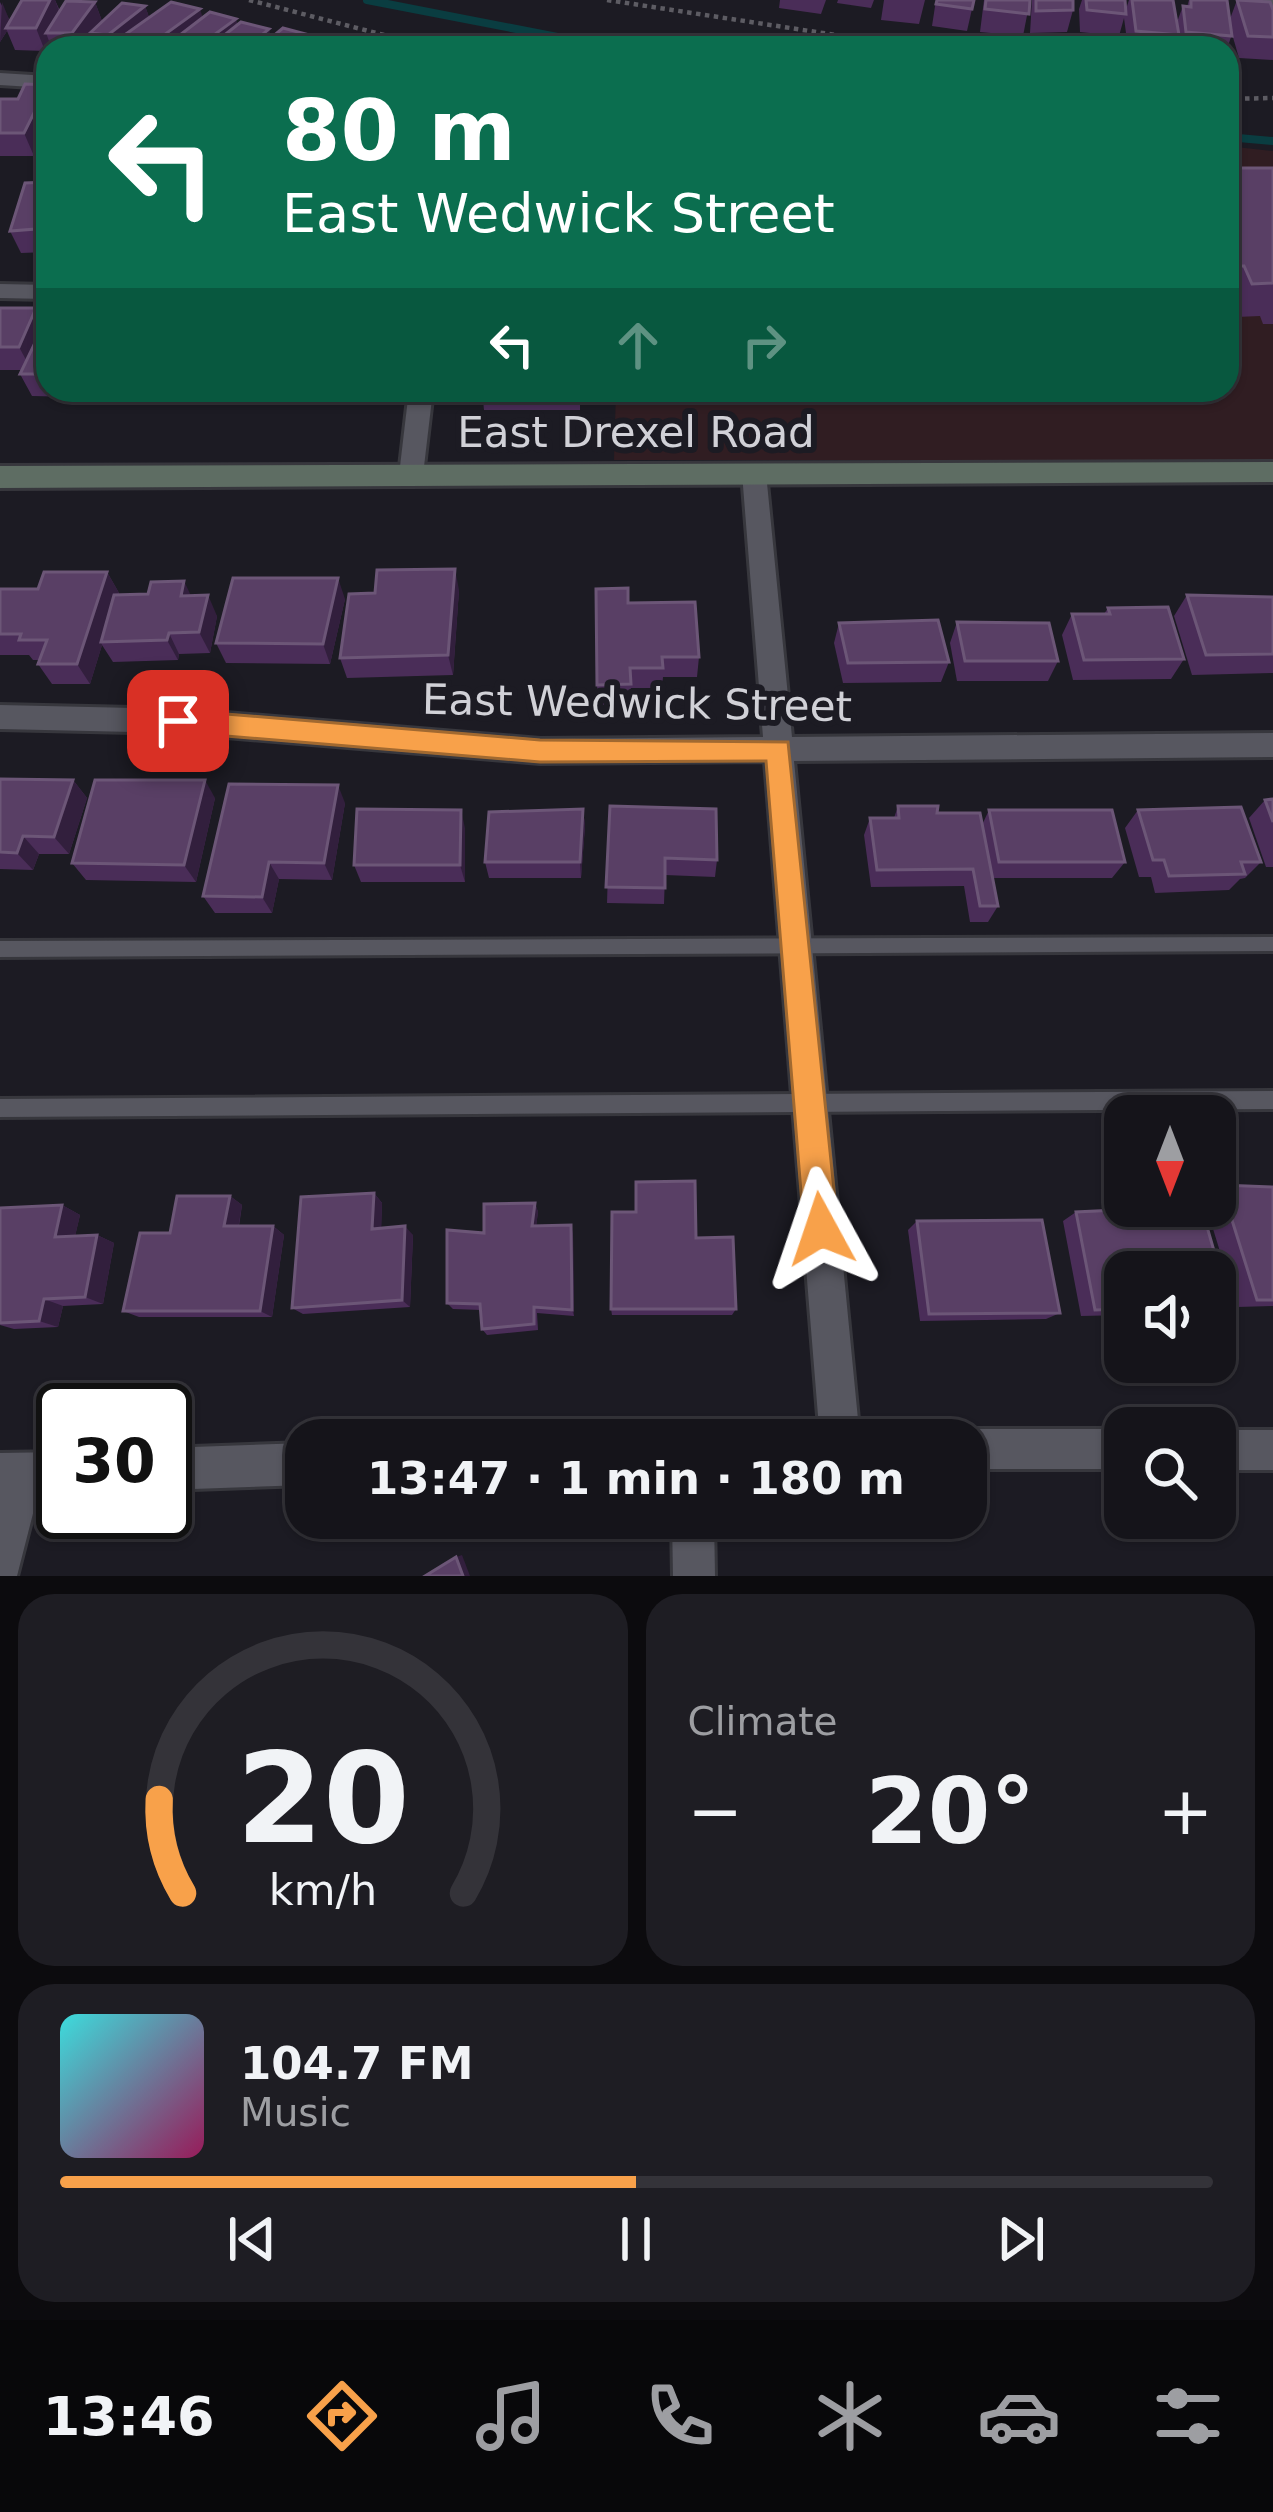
<!DOCTYPE html>
<meta charset="utf-8">
<style>
:root{--surface:#15141a;--page:#1e1d23;--text:#f1f3f6;--muted:#9d9ea2;--line:#343339;--accent:#f8a14a}
body{margin:0;font-family:"DejaVu Sans",sans-serif;background:var(--page);color:var(--text);height:100vh;display:flex;flex-direction:column;font-size:45px;white-space:nowrap}
*{box-sizing:border-box;margin:0}
p{font-size:39px;color:var(--muted)}
.icon{flex:none;width:66px;height:66px;fill:none;stroke:currentColor;stroke-width:2;stroke-linecap:round;stroke-linejoin:round}
.map{position:relative;height:1576px;overflow:hidden}
.side{display:flex;flex-direction:column;gap:18px;padding:18px;background:#0c0b0e;flex:1}
.side>*{flex:none}
.hud{position:absolute;left:36px;top:36px;width:1203px;height:366px;border-radius:36px;box-shadow:0 3px 9px #0004,0 0 0 3px var(--line);background:#0b6e4f;color:#fff;overflow:hidden}
.needle{width:78px;rotate:180deg}
.tools{position:absolute;left:1104px;top:1095px;display:grid;gap:24px}
.tools a{display:grid;place-items:center;width:132px;height:132px;border-radius:24px;background:var(--surface);box-shadow:0 3px 9px #0004,0 0 0 3px var(--line);font-size:60px}
.speed{position:absolute;left:36px;top:1383px;display:flex;gap:24px;font-size:60px;font-weight:700;text-align:center}
.speed>*{display:grid;place-content:center;width:156px;height:156px;border-radius:50%;background:var(--surface);box-shadow:0 3px 9px #0004,0 0 0 3px var(--line);line-height:1}
.speed .limit{border:6px solid #111;border-radius:18px;background:#fff;color:#111}
.pin{position:absolute;display:grid;place-items:center;width:102px;height:102px;color:#fff;margin:-51px;border-radius:24px;box-shadow:0 6px 18px #0006}
.me{position:absolute;width:132px;margin:-66px;rotate:355deg;stroke-linejoin:round;filter:drop-shadow(0 0 9px #0008)}
.turn{display:flex;align-items:center;gap:42px;height:252px;padding:0 48px;font-size:54px}
.turn .icon{width:156px;height:156px;stroke-width:2.5}
.turn b{display:block;font-size:84px;line-height:102px}
.lanes{display:flex;align-items:center;height:114px;padding:0 48px;background:#0003;justify-content:center;gap:60px;direction:ltr}
.lanes .off{opacity:.35}
.big{font-size:90px;font-weight:700;line-height:1.1}
.side .widget{flex:1;display:flex;flex-direction:column;justify-content:center;gap:18px;min-width:0;padding:0 42px;border-radius:36px;background:var(--page)}
.side .dial{align-items:center;gap:0}
.dial svg{height:312px;overflow:visible;fill:none;stroke:var(--line);stroke-width:7;stroke-linecap:round;text-anchor:middle}
.dial text{fill:var(--text);stroke:none}
.song{display:flex;align-items:center;gap:36px}
.cover{width:144px;height:144px;border-radius:18px;background:linear-gradient(135deg,hsl(180 70% 55%),hsl(330 70% 35%))}
.played{height:12px;border-radius:6px;background:linear-gradient(90deg,var(--accent) 50%,var(--line) 50%)}
.keys{display:flex;justify-content:space-around;direction:ltr}
.heat{display:flex;justify-content:space-between;align-items:center;font-size:66px;direction:ltr}
.side .tiles{flex:1;display:grid;gap:18px;grid-template-columns:1fr 1fr}
.widget:last-child{grid-column:span 2}
.trip{position:absolute;left:285px;top:1419px;width:702px;height:120px;border-radius:36px;background:var(--surface);box-shadow:0 3px 9px #0004,0 0 0 3px var(--line);font-weight:700;line-height:120px;text-align:center}
.tab-bar{display:flex;height:192px;justify-content:space-around;align-items:center;background:#08080a;color:var(--muted)}
.tab-bar .icon{width:84px;height:84px}
.tab-bar .on{color:var(--accent)}
.tab-bar b{font-size:54px;color:var(--text)}
.map>svg:first-child{display:block}
.education{fill:#301d22}
.lines{fill:none;stroke-linecap:round;stroke-linejoin:round}
.stream{stroke:#0a3d41;stroke-width:8}
.lane-casing{stroke:#37373d;stroke-width:6}
.street-casing{stroke:#37373d;stroke-width:6}
.secondary-casing{stroke:#37373d;stroke-width:6}
.path{stroke:#5d5c63;stroke-width:4.5;stroke-dasharray:4.5 4.5;stroke-linecap:butt}
.lane{fill:#575760;fill-rule:evenodd}
.street{fill:#575760;fill-rule:evenodd}
.secondary{fill:#5e6d63;fill-rule:evenodd}
.wall{fill:#4a2d58}
.shaded-wall{fill:#321f3d}
.building{fill:#593f65;stroke:#6c5677;stroke-width:3}
.route{fill:#f8a14a;stroke:#a16930;stroke-width:3}
.labels{text-anchor:middle;dominant-baseline:central;stroke-width:12;stroke-linejoin:round;paint-order:stroke}
.street-label{font-size:42px;fill:#d1d1d7;stroke:#1c1b23}
</style>
<div class="map">
<svg width="1273" height="1576" viewBox="0 0 1273 1576">
<rect width="100%" height="100%" fill="#1c1b23"/>
<path class="education" d="M1227 146 1273 151V460H614L616 390H1227Z"/>
<g class="lines">
<g class="stream">
<path d="M367 0 614 48"/>
<path d="M1227 137 1273 141"/>
</g>
<defs>
<g id="lane">
<path d="M822 390H834L832 402H824Z"/>
<path d="M1273 937V951L0 957V941Z"/>
<path d="M1273 1091V1109L0 1117V1099Z"/>
</g>
<g id="street">
<path d="M1255 0H1273V6L1258 4Z"/>
<path d="M0 73 48 76V88L0 85Z"/>
<path d="M0 284 48 285V299L0 298Z"/>
<path d="M409 390H433L423 475 411 484 399 475Z"/>
<path d="M754 464 766 473 792 737 1273 733V757L794 761 860 1440H820L765 761 540 763 178 733 0 729V705L178 709 540 739 763 737 742 473Z"/>
<path d="M966 1429H1125V1469H966V1440H949Z"/>
<rect x="1215" y="1430" width="58" height="40"/>
<path d="M306 1443V1485L165 1490V1448Z"/>
<path d="M63 1452V1494H38L17 1576H0V1453Z"/>
<path d="M672 1518H714L715 1576H673Z"/>
</g>
<path id="secondary" d="M1273 462V482L0 488V466Z"/>
</defs>
<use href="#lane" class="lane-casing"/>
<use href="#street" class="street-casing"/>
<use href="#secondary" class="secondary-casing"/>
<g class="path">
<path d="M249 0 434 48"/>
<path d="M607 0 921 48"/>
<path d="M1227 99 1273 98"/>
</g>
<use href="#lane" class="lane"/>
<use href="#street" class="street"/>
<use href="#secondary" class="secondary"/>
</g>
<g class="wall">
<path d="M22 0H55L60 11 95 2 102 21 145 6 149 17 203 18 237 24 272 38 313 36 314 42 349 48H96L92 39 85 48H52L49 41 45 51 15 50 7 31 0 42V2L10 21Z"/>
<path d="M780 0H826L821 14 779 8Z"/>
<path d="M838 0H874L871 8 837 3Z"/>
<path d="M884 0H925L919 24 881 20Z"/>
<path d="M936 0H974L967 31 932 26Z"/>
<path d="M984 0H1030L1023 36 980 32Z"/>
<path d="M1032 0H1073V10L1067 32 1030 33Z"/>
<path d="M1082 0H1125L1126 9 1129 0H1173L1177 22 1183 6 1187 7 1189 0H1227L1230 19 1237 0 1273 10V60L1239 58 1232 34 1227 49 1177 48 1176 42 1174 48H1128L1124 18 1119 36 1080 32 1079 9Z"/>
<path d="M48 84V150L43 138 34 156H0V99H18Z"/>
<path d="M1227 168H1273V324H1263L1260 316 1236 317 1227 299Z"/>
<path d="M48 182V252L21 253 10 231Z"/>
<path d="M0 308 48 326V390H80L77 397 32 396 20 374 22 370H0Z"/>
<path d="M152 390H197L196 394 154 395Z"/>
<path d="M262 390H308L307 396H264Z"/>
<path d="M320 390H370L368 402H324Z"/>
<path d="M482 390H580V410H484Z"/>
<path d="M107 572 119 593 118 595 191 596 217 616 210 653 179 654 178 660 113 662 102 645 90 684H52L38 664 40 660H33L29 655H0V589H38Z"/>
<path d="M459 590 453 675 347 678 340 658Z"/>
<path d="M1187 595 1273 597V673L1192 675 1174 616Z"/>
<path d="M345 599 330 664 226 663 216 643Z"/>
<path d="M628 603 699 657 697 677H663L662 688H631V704L598 705 597 685Z"/>
<path d="M1108 608 1184 659 1171 679 1073 680 1062 635 1072 614H1104Z"/>
<path d="M957 622 1058 661 1048 681H957L950 643Z"/>
<path d="M839 623 949 662 941 682 843 683 834 643Z"/>
<path d="M0 779 73 780 87 798 69 854H39L33 870 0 869Z"/>
<path d="M215 798 196 882 86 880 72 863Z"/>
<path d="M1273 799V867H1266L1249 818 1265 800Z"/>
<path d="M345 803 332 880 279 879 272 913H215L203 896Z"/>
<path d="M610 806 717 860 715 877 665 875 664 904 607 903Z"/>
<path d="M898 806 937 813 982 825 989 810 1125 862 1112 878H992L998 906 988 922H970L964 886 871 887 864 835 870 818H894Z"/>
<path d="M583 809 585 826 581 878H489L485 862Z"/>
<path d="M1138 810 1261 862 1245 878 1240 879 1229 890 1155 893 1151 877H1139L1125 828Z"/>
<path d="M465 828V882H361L354 865Z"/>
<path d="M1221 1185 1273 1187V1306L1237 1307 1206 1206H1215V1188Z"/>
<path d="M374 1193 382 1203 381 1228 413 1235 410 1307 303 1314 292 1308Z"/>
<path d="M230 1196 242 1205 239 1226H273L284 1235 272 1317H139L123 1311 170 1233Z"/>
<path d="M535 1203 538 1212 536 1226 573 1234 574 1316 537 1313 538 1330 487 1335 482 1329 481 1310 453 1309 447 1303 484 1233Z"/>
<path d="M62 1205 80 1215 75 1236 97 1235 114 1243 103 1304 63 1306 58 1327 14 1329 0 1325Z"/>
<path d="M1201 1206 1230 1306 1215 1311V1272H1125V1315L1081 1316 1063 1221 1076 1212Z"/>
<path d="M917 1221 1060 1313 1046 1319 920 1321 908 1230Z"/>
<path d="M696 1238 736 1309 732 1315H612L611 1309Z"/>
</g>
<g class="shaded-wall">
<path d="M50 0H55L61 16 46 33 49 41 45 51 36 28Z"/>
<path d="M2 2 11 24 6 28 7 31 0 42Z"/>
<path d="M95 2 103 24 90 33 92 39 85 48H77L72 33Z"/>
<path d="M145 6 153 28 123 36 128 48H113L108 35Z"/>
<path d="M200 9 207 31 184 48H155L153 43Z"/>
<path d="M236 19 242 41 232 48H196Z"/>
<path d="M269 29 274 48H246Z"/>
<path d="M313 36 316 48H298Z"/>
<path d="M48 85V127L39 128 43 138 34 156 24 133Z"/>
<path d="M36 308 48 330 31 369 19 347Z"/>
<path d="M455 569 459 590 453 675 448 655Z"/>
<path d="M107 572 119 593 103 642H101L102 645 90 684 77 664Z"/>
<path d="M338 578 345 599 330 664 323 644Z"/>
<path d="M184 581 194 602 181 596Z"/>
<path d="M208 595 217 616 210 653 199 632Z"/>
<path d="M169 633 179 654 178 660 167 640Z"/>
<path d="M73 780 87 798 69 854 54 837Z"/>
<path d="M205 780 215 798 196 882 184 865Z"/>
<path d="M338 785 345 803 332 880 324 863Z"/>
<path d="M583 809 585 826 581 878 580 862Z"/>
<path d="M461 810 465 828V882L460 865Z"/>
<path d="M23 836 39 854 33 870 17 853Z"/>
<path d="M269 862 279 879 272 913 262 897Z"/>
<path d="M374 1193 382 1203 381 1237 372 1229Z"/>
<path d="M230 1196 242 1205 237 1235 224 1226Z"/>
<path d="M535 1203 538 1212 535 1235 532 1226Z"/>
<path d="M62 1205 80 1215 73 1245 55 1237Z"/>
<path d="M571 1225 573 1234 574 1316 572 1310Z"/>
<path d="M273 1226 284 1235 272 1317 260 1311Z"/>
<path d="M405 1226 413 1235 410 1307 402 1300Z"/>
<path d="M97 1235 114 1243 103 1304 85 1297Z"/>
<path d="M44 1299 63 1306 58 1327 39 1321Z"/>
<path d="M462 1555 470 1576H463L456 1557Z"/>
</g>
<g class="building">
<path d="M22 0H50L36 28H6Z"/>
<path d="M937 0H974L972 9 936 4Z"/>
<path d="M986 0H1030L1029 14 985 9Z"/>
<path d="M1036 0H1073V10L1036 11Z"/>
<path d="M1086 0H1125L1126 14 1087 10Z"/>
<path d="M1132 0H1173L1179 35 1136 31Z"/>
<path d="M1191 0H1227L1232 36 1186 32 1183 6 1191 7Z"/>
<path d="M1237 0 1270 2 1273 10V37L1248 36Z"/>
<path d="M66 1 95 2 72 33H46Z"/>
<path d="M171 2 200 9 153 43 123 36Z"/>
<path d="M122 3 145 6 108 35 90 33Z"/>
<path d="M210 12 236 19 196 48H163Z"/>
<path d="M241 22 269 29 246 48H208Z"/>
<path d="M283 28 313 36 298 48H259Z"/>
<path d="M318 39 348 46 345 48H308Z"/>
<path d="M25 84 48 85 24 133H0V99H18Z"/>
<path d="M48 109V128H39Z"/>
<path d="M1227 168H1273V283L1252 284 1244 266H1227Z"/>
<path d="M48 182V228L10 231 25 183Z"/>
<path d="M0 308H36L19 347H0Z"/>
<path d="M43 326H48V374H20Z"/>
<path d="M455 569 448 655 340 658 349 594 375 593 377 570Z"/>
<path d="M44 572H107L77 664H38L47 640H19L21 634H0V589H38Z"/>
<path d="M233 578H338L323 644 216 643Z"/>
<path d="M184 581 181 596 208 595 199 632 169 633 167 640 101 642 114 595 148 594 151 582Z"/>
<path d="M628 588V603L695 602 699 657H662L663 668H630L631 684 597 685 596 589Z"/>
<path d="M1187 595 1273 597V654L1206 655Z"/>
<path d="M1168 607 1184 659 1084 660 1072 614H1110L1108 608Z"/>
<path d="M938 620 949 662 848 663 839 623Z"/>
<path d="M957 622 1049 623 1058 661H965Z"/>
<path d="M0 779 73 780 54 837 23 836 17 853 0 852Z"/>
<path d="M95 780H205L184 865 72 863Z"/>
<path d="M229 784 338 785 324 863 269 862 262 897 203 896Z"/>
<path d="M1273 799V822L1265 800Z"/>
<path d="M610 806 716 809 717 860 665 858V888L606 887Z"/>
<path d="M898 806H938L937 813H980L998 906H980L973 869 877 870 870 818H899Z"/>
<path d="M1241 807 1261 862H1241L1245 874 1169 876 1164 860H1153L1138 810Z"/>
<path d="M357 809 461 810 460 865H354Z"/>
<path d="M583 809 580 862H485L489 812Z"/>
<path d="M989 810H1112L1125 862H999Z"/>
<path d="M695 1181 696 1238 733 1237 736 1309H611L612 1212H636V1182Z"/>
<path d="M1221 1185 1273 1187V1300H1257Z"/>
<path d="M374 1193 372 1229 405 1226 402 1300 292 1308 301 1197Z"/>
<path d="M177 1196H230L224 1226H273L260 1311H123L140 1233H170Z"/>
<path d="M535 1203 532 1226 571 1225 572 1310 534 1307V1324L482 1329 480 1304 447 1303V1230L484 1233V1204Z"/>
<path d="M62 1205 55 1237 97 1235 85 1297 44 1299 39 1321 0 1323V1208Z"/>
<path d="M1201 1206 1230 1306H1215V1272H1125V1309L1095 1310 1076 1212Z"/>
<path d="M1042 1220 1060 1313 929 1314 917 1221Z"/>
<path d="M456 1557 463 1576H425Z"/>
</g>
<path class="route" d="M178 710 540 740 788 742 838 1229 833 1241 821 1246 809 1241 804 1229 766 761 540 762 178 732 165 721Z"/>
<g class="labels">
<g class="street-label">
<text x="636" y="432">East Drexel Road</text>
<text transform="translate(637 703) rotate(1)">East Wedwick Street</text>
</g>
</g>
</svg>
<div class="tools">
<a><svg class="needle" viewBox="-14 -14 28 28"><path d="M0-13l5 13h-10z" fill="#e53935"/><path d="M0 13l5-13h-10z" fill="#9d9ea2"/></svg></a>
<a><svg class="icon" aria-label="sound" viewBox="0 0 24 24"><path d="M4 9h4l5-4v14l-5-4H4zM17 9q2 3 0 6"/></svg></a>
<a><svg class="icon" aria-label="search" viewBox="0 0 24 24"><circle cx="10" cy="10" r="6"/><path d="M15 15l6 6"/></svg></a>
</div>
<div class="speed"><div class="limit">30</div></div>
<div class="pin" style="left:178px;top:721px;background:#d93025"><svg class="icon" aria-label="arrive" viewBox="0 0 24 24"><path d="M6 21V4h12l-3 4 3 4H6"/></svg></div>
<svg class="me" style="left:821px;top:1229px" viewBox="-20 -20 40 40"><path d="M0-17L14 15 0 8-14 15z" fill="#f8a14a" stroke="#fff" stroke-width="4"/></svg>
<div class="trip">13:47 · 1 min · 180 m</div>
<div class="hud">
<div class="turn"><svg class="icon" aria-label="left" viewBox="0 0 24 24"><path d="M17 20v-9H6M10 6l-5 5 5 5"/></svg><div><b>80 m</b>East Wedwick Street</div></div>
<div class="lanes"><svg class="icon" aria-label="left" viewBox="0 0 24 24"><path d="M17 20v-9H6M10 6l-5 5 5 5"/></svg><svg class="icon off" aria-label="ahead" viewBox="0 0 24 24"><path d="M12 20V5M6 11l6-6 6 6"/></svg><svg class="icon off" aria-label="right" viewBox="0 0 24 24"><path d="M7 20v-9h11M14 6l5 5-5 5"/></svg></div>
</div>
</div>
<section class="side">
<div class="tiles">
<div class="widget dial"><svg viewBox="0 0 100 80">
<path d="M14 69A42 42 0 1 1 86 69"/>
<path d="M14 69A42 42 0 0 1 8 45" stroke="#f8a14a"/>
<text x="50" y="56" font-size="32" font-weight="700">20</text>
<text x="50" y="72" font-size="11">km/h</text>
</svg></div>
<div class="widget"><p>Climate</p>
<div class="heat"><a>−</a><b class="big">20°</b><a>+</a></div>
</div>
<div class="widget">
<div class="song"><i class="cover"></i><div><b>104.7 FM</b><p>Music</p></div></div>
<div class="played"></div>
<div class="keys"><svg class="icon" aria-label="previous" viewBox="0 0 24 24"><path d="M18 5L8 12l10 7zM5 5v14"/></svg><svg class="icon" aria-label="pause" viewBox="0 0 24 24"><path d="M8 5v14M16 5v14"/></svg><svg class="icon" aria-label="next" viewBox="0 0 24 24"><path d="M6 5l10 7-10 7zM19 5v14"/></svg></div>
</div>
</div>
</section>
<nav class="tab-bar">
<b>13:46</b>
<svg class="icon on" aria-label="directions" viewBox="0 0 24 24"><path d="M12 3l9 9-9 9-9-9zM9 14v-3h6M13 9l2 2-2 2"/></svg>
<svg class="icon" aria-label="music" viewBox="0 0 24 24"><path d="M9 18V5l10-2v13"/><circle cx="6" cy="18" r="3"/><circle cx="16" cy="16" r="3"/></svg>
<svg class="icon" aria-label="phone" viewBox="0 0 24 24"><path d="M5 4h4l2 5-3 2q2 4 5 5l2-3 5 2v4C11 20 4 13 5 4z"/></svg>
<svg class="icon" aria-label="climate" viewBox="0 0 24 24"><path d="M12 3v18M4 7l16 10M4 17L20 7"/></svg>
<svg class="icon" aria-label="car" viewBox="0 0 24 24"><path d="M5 17H2v-5l4-1 3-4h7l3 4 3 1v5h-3M9 17h6M6 11h13"/><circle cx="7" cy="17" r="2"/><circle cx="17" cy="17" r="2"/></svg>
<svg class="icon" aria-label="filters" viewBox="0 0 24 24"><path d="M4 7h16M4 17h16"/><circle cx="9" cy="7" r="2"/><circle cx="15" cy="17" r="2"/></svg>
</nav>
